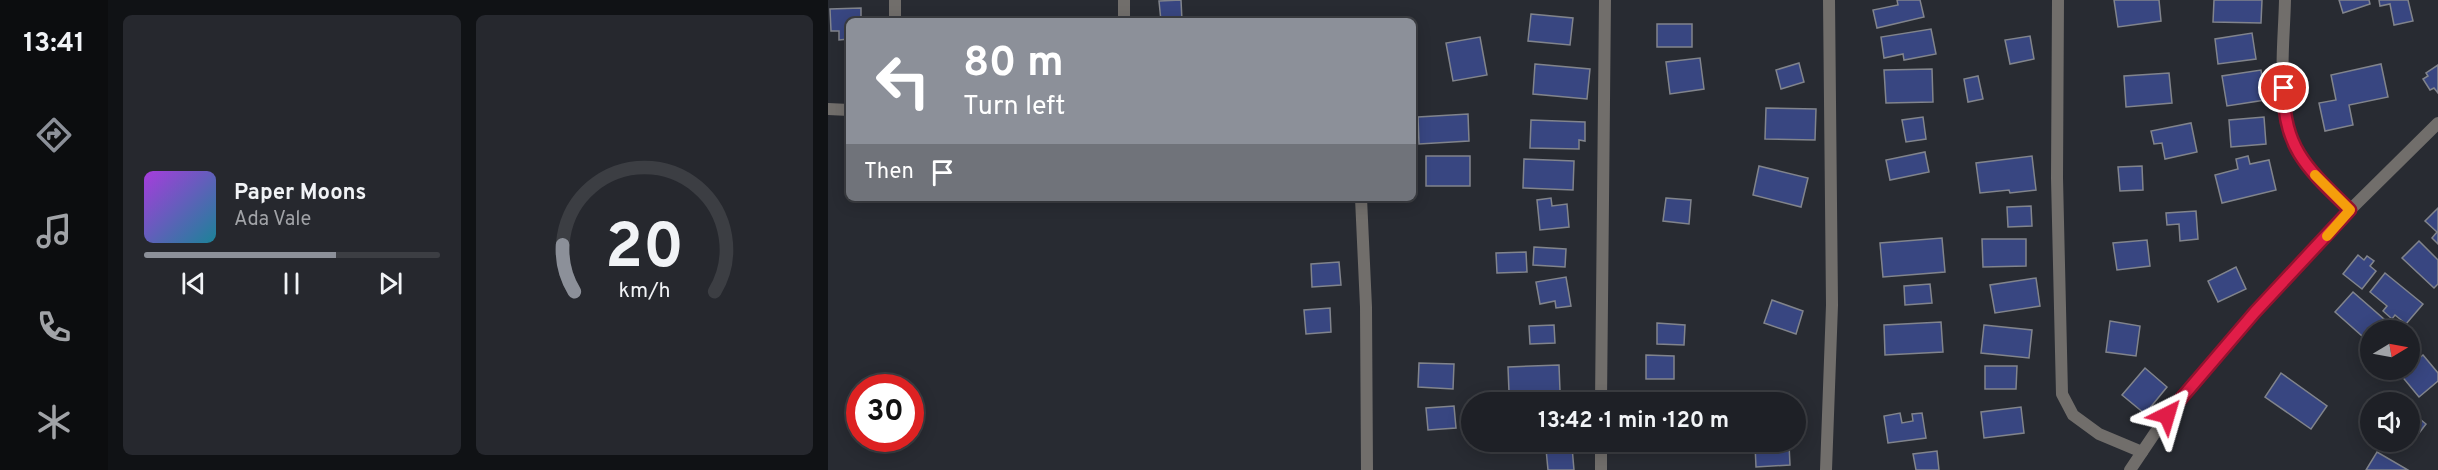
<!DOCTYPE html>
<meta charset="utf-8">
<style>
:root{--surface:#1e2026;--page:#26282e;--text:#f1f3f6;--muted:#a1a3a7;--line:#3c3e43;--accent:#8c9099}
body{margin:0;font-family:Overpass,sans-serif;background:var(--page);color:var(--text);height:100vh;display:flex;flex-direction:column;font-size:22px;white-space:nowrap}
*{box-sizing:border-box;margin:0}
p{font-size:20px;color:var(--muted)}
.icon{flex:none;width:33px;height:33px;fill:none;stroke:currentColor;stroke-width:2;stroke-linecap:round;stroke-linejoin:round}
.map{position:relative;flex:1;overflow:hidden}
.side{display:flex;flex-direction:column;gap:15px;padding:15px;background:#101215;width:720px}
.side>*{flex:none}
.guide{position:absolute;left:18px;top:18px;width:570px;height:183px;border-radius:9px;box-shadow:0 3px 15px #0003,0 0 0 2px var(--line);background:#8c9099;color:#fff;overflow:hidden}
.needle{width:39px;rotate:80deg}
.fabs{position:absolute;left:1532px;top:320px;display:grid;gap:12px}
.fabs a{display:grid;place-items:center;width:60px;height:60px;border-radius:50%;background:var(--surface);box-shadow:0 3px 15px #0003,0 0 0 2px var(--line);font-size:30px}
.speed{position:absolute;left:18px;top:374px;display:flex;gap:12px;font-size:30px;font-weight:700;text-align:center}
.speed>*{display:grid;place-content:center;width:78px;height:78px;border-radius:50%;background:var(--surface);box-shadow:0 3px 15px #0003,0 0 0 2px var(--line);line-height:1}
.speed .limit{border:9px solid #d22;background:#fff;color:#111}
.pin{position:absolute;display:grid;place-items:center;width:51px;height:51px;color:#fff;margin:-26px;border:3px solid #fff;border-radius:50%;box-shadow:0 2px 6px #0007}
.me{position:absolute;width:66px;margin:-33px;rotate:40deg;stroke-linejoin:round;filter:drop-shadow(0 0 4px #0008)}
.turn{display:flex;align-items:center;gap:21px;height:126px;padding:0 18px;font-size:27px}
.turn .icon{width:78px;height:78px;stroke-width:2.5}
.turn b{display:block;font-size:42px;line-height:51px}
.then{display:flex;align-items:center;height:57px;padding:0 18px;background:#0003;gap:12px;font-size:22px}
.side .card{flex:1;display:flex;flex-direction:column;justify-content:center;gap:9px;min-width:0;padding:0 21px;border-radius:9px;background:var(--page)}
.side .dial{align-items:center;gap:0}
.dial svg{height:156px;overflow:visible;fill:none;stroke:var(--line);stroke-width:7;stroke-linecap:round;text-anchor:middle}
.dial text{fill:var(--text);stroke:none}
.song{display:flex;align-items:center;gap:18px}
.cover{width:72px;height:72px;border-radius:9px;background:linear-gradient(135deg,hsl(280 70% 55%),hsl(190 70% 35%))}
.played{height:6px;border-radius:3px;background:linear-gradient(90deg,var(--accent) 65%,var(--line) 65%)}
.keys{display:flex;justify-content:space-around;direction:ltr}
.side .tiles{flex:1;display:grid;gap:15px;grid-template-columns:repeat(2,1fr)}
.trip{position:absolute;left:633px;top:392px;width:345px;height:60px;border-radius:30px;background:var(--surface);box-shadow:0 3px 15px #0003,0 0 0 2px var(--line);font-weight:700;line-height:60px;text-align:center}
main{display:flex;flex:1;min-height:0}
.dock{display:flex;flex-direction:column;width:108px;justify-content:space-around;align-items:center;background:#0c0d0f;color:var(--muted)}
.dock .icon{width:42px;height:42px}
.dock .selected{color:var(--accent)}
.dock b{font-size:27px;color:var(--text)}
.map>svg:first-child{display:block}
.building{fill:#384681;stroke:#81848c;stroke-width:1.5}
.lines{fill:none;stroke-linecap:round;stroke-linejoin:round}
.minor{stroke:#716e6b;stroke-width:12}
.route-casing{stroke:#92132f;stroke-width:15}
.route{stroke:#e11d48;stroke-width:10}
.slow{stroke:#f59e0b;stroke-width:10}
</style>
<main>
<nav class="dock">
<b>13:41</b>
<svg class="icon selected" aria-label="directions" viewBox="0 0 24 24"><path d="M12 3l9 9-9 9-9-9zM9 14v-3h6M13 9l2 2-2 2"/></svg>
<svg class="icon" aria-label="music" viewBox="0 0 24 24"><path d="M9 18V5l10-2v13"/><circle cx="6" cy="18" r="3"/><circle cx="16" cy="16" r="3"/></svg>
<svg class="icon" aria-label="phone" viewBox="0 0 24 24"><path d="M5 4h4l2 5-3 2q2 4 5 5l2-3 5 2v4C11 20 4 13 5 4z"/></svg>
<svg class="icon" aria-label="climate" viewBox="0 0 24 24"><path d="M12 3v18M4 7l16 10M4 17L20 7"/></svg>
</nav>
<section class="side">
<div class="tiles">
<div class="card">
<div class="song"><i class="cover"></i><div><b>Paper Moons</b><p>Ada Vale</p></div></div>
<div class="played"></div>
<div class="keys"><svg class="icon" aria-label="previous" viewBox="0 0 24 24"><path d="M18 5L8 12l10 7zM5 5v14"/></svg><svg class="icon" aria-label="pause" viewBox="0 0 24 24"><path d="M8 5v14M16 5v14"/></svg><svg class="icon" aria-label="next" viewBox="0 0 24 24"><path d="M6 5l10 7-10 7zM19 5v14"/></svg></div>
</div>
<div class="card dial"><svg viewBox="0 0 100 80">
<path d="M14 69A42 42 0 1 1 86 69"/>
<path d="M14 69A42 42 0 0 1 8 45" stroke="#8c9099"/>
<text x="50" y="56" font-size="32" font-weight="700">20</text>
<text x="50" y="72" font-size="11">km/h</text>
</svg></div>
</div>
</section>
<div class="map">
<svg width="1610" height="470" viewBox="0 0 1610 470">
<rect width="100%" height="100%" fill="#282b32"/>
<g class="building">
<path d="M353 0 354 21H333L331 1Z"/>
<path d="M1069 0H1092L1096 17 1049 28 1045 10 1070 5Z"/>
<path d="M1286 0H1331L1333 21 1290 27Z"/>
<path d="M1386 0H1434L1433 23 1385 22Z"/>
<path d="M1511 0H1541L1542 4 1515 13Z"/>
<path d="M1551 0H1580L1585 21 1566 25 1562 4 1552 6Z"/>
<path d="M33 8V21H21V39L11 40V31H3L2 9Z"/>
<path d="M703 14 745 18 742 45 700 41Z"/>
<rect x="829" y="24" width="35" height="23"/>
<path d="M1103 29 1108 54 1076 60 1075 54 1056 58 1053 37Z"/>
<path d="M1424 33 1428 59 1390 64 1387 39Z"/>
<path d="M1202 36 1206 59 1182 64 1177 40Z"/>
<path d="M652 37 659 75 625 81 618 43Z"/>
<path d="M872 58 876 89 842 94 838 62Z"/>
<path d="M971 63 976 82 953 89 948 70Z"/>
<path d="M707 64 762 69 759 99 705 94Z"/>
<path d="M1553 64 1560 97 1521 105 1525 125 1497 131 1491 103 1508 100 1503 75Z"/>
<path d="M1610 65V93L1606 88 1602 90 1595 79 1600 76 1598 73Z"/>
<path d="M1104 69 1105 102 1058 103 1056 70Z"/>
<path d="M1433 70 1437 100 1399 106 1394 76Z"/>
<path d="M1341 73 1344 103 1298 107 1296 76Z"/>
<path d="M1150 76 1155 99 1140 102 1136 79Z"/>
<path d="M938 108 988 109 987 140 937 139Z"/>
<path d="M640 114 641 141 591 144 590 117Z"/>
<path d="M1095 117 1098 139 1078 142 1074 120Z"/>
<path d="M1436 117 1438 144 1403 147 1401 120Z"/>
<path d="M703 120 757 122V141L751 140V149L702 148Z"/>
<path d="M1363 123 1369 152 1337 159 1334 143 1326 144 1323 131Z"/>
<path d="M1097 152 1101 172 1062 180 1058 160Z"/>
<rect x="598" y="156" width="44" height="30"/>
<path d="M1204 156 1208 190 1182 193 1181 190 1152 193 1148 163Z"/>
<path d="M1420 156 1422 164 1441 160 1448 190 1394 203 1387 175 1410 169 1408 159Z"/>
<path d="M696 159 746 161 745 190 695 188Z"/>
<path d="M931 166 980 178 973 207 925 195Z"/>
<path d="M1314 166 1315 190 1292 191 1290 167Z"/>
<path d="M723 198 724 206 739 204 741 227 712 230 709 200Z"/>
<path d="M838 198 863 200 861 224 835 221Z"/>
<path d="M1203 206 1204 226 1180 227 1179 207Z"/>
<path d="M1610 208V244L1604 238 1609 232 1597 221Z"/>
<path d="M1368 211 1370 239 1352 241 1351 224 1339 225 1338 213Z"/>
<path d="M1114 238 1117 272 1055 277 1052 243Z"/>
<path d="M1154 239H1198V266L1155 267Z"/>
<path d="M1319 240 1322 266 1289 270 1285 243Z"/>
<path d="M1591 241 1610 260V284L1606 288 1574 258Z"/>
<path d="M706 247 738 249 737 267 705 265Z"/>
<path d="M698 252 699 272 669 273 668 253Z"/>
<path d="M1530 255 1536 260 1539 256 1546 261 1542 266 1548 271 1534 289 1515 274Z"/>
<path d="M511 262 513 285 484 287 483 264Z"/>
<path d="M1408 267 1418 289 1390 302 1380 281Z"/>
<path d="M1557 273 1595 304 1578 324 1567 315 1564 319 1555 311 1559 306 1542 292Z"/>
<path d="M738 277 743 306 728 308 727 301 712 304 708 282Z"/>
<path d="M1208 278 1212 306 1167 313 1162 285Z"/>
<path d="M1102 284 1104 303 1077 305 1076 286Z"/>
<path d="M1525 292 1565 327 1563 330H1542V343L1507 312Z"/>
<path d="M944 300 975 311 968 334 936 323Z"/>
<path d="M502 308 503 332 478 334 476 310Z"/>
<path d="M1282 321 1312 326 1308 356 1278 352Z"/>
<path d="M1113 322 1115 352 1057 355 1056 325Z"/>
<path d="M829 323 857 325 856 345 829 344Z"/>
<path d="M726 325 727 343 702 344 701 326Z"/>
<path d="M1156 325 1204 330 1201 358 1153 353Z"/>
<path d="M818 355 846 356V379H818Z"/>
<path d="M1595 355 1610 373V381L1591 397 1572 374 1581 369V366Z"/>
<path d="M591 363 626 364 625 389 590 387Z"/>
<path d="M731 365 732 391 681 392 680 367Z"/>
<path d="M1157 366H1189L1188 389H1157Z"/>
<path d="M1317 368 1339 387 1317 414 1294 395Z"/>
<path d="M1453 373 1499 406 1483 429 1437 397Z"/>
<path d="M855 392 857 402H824V398Z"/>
<path d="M626 406 628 428 600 430 598 408Z"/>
<path d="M1193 407 1196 433 1156 438 1153 412Z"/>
<path d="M1581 410 1598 424 1585 441 1581 438Z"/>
<path d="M1072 413 1074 423 1085 421 1084 414 1094 413 1098 438 1060 443 1056 416Z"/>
<path d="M961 444 962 465 928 467 927 445Z"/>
<path d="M744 447 746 470H720L718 449Z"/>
<path d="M1109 451 1111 470H1088L1085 454Z"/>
<path d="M1549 452 1580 470H1538Z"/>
</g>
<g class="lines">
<g class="minor">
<path d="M296 0V21"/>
<path d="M1230 0 1229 178 1234 394 1245 415 1271 434 1314 452"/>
<path d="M1457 0C1456 53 1444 124 1480 167 1492 183 1508 196 1522 210"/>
<path d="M67 21V0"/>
<path d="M0 109 21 110"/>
<path d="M533 198 538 307 539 470"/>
<path d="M773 402 777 0"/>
<path d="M773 470V441"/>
<path d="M998 470 1004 305 1001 0"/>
<path d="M1302 470 1339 415 1427 312 1522 210 1610 123"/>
</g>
</g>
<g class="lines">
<defs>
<path id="route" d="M1339 415 1427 312 1522 210C1482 171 1454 148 1456 88"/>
</defs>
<use href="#route" class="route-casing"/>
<use href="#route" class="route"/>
<path class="slow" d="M1487 175 1522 210 1499 236"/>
</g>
</svg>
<div class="fabs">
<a><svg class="needle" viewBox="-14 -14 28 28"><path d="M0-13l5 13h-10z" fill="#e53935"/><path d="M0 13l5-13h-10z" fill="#a1a3a7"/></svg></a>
<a><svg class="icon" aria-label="sound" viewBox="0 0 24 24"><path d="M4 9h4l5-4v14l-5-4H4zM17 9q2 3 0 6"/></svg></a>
</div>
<div class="speed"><div class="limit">30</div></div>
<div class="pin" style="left:1456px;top:88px;background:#d93025"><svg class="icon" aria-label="arrive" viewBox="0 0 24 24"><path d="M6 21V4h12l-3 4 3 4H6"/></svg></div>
<svg class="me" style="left:1339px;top:415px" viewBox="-20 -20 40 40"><path d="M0-17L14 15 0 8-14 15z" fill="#e11d48" stroke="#fff" stroke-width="4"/></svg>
<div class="trip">13:42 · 1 min · 120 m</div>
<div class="guide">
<div class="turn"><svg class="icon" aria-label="left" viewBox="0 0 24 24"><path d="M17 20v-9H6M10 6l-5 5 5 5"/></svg><div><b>80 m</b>Turn left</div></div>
<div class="then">Then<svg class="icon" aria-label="arrive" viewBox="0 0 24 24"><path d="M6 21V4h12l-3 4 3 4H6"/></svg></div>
</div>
</div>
</main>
